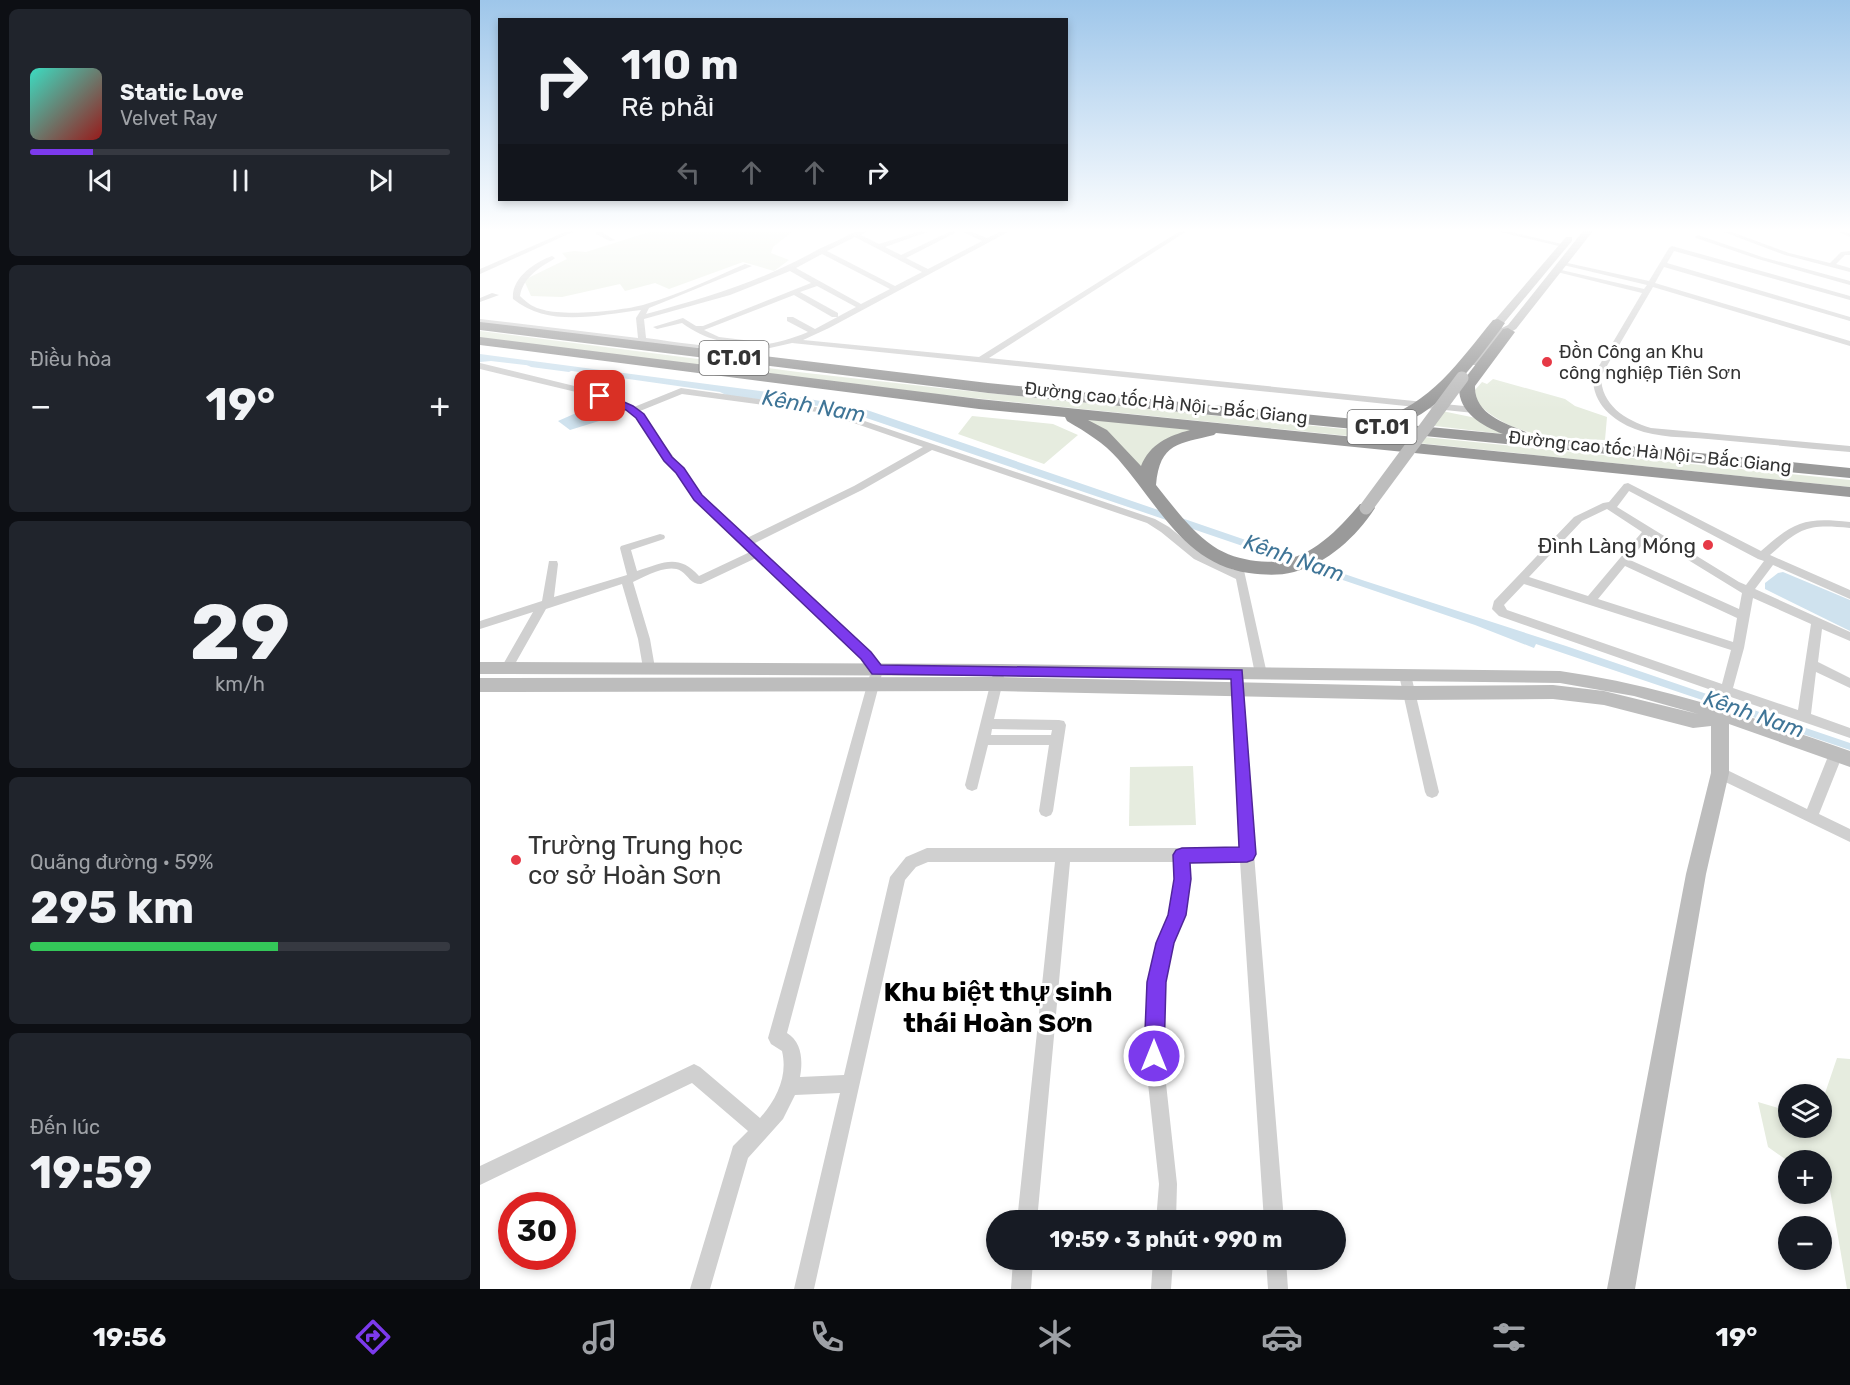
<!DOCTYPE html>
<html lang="vi">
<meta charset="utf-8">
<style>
:root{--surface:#171b24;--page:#20242c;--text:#f1f3f6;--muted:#9ea1a6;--line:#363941;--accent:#7c3aed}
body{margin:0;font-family:Rubik,sans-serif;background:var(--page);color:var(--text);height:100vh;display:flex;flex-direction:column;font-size:22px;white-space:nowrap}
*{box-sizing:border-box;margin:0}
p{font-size:20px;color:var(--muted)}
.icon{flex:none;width:33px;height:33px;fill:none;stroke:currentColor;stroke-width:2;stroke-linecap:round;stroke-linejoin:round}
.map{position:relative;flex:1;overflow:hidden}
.sheet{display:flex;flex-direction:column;gap:9px;padding:9px;background:#0d0f14;width:480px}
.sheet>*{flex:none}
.top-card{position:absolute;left:18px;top:18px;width:570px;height:183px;border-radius:0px;box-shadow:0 3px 9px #0003;background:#171b24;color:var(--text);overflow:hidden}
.buttons{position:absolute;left:1298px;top:1084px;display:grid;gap:12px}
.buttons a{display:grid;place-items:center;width:54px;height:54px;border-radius:50%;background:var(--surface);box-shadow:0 3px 9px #0003;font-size:30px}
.speed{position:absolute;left:18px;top:1192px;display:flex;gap:12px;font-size:30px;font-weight:700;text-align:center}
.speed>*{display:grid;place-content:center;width:78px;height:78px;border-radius:50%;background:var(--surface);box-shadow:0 3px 9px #0003;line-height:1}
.speed .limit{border:9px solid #d22;background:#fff;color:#111}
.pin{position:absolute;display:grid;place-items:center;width:51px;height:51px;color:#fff;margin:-26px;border-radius:12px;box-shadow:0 3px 9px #0006}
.me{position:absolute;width:66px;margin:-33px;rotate:0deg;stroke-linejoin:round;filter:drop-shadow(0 0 4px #0008)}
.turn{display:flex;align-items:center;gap:21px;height:126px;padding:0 24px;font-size:27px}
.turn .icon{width:78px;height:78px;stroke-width:2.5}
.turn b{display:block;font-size:42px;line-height:51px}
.lanes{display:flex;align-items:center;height:57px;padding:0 24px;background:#0003;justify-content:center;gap:30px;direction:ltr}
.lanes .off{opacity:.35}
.big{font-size:45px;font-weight:700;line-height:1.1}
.sheet .card{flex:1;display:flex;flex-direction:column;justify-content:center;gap:9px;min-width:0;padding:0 21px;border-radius:9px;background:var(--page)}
.sheet .dial{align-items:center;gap:0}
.dial b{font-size:78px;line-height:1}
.song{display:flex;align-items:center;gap:18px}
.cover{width:72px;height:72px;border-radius:9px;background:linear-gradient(135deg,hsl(170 70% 55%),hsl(0 70% 35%))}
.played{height:6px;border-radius:3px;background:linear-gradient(90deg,var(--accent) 15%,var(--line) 15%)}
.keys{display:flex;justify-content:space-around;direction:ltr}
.heat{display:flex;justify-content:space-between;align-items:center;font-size:33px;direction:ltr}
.charge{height:9px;border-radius:4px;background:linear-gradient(90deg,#34c759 59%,var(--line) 0)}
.trip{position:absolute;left:506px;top:1210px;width:360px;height:60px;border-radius:30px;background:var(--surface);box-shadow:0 3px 9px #0003;font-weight:700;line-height:60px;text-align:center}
.dock{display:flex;height:96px;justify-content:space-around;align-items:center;background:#090b0e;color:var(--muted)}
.dock .icon{width:42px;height:42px}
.dock .active{color:var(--accent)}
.dock b{font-size:27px;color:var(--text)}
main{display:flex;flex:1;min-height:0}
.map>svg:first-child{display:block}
.green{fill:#e6ecdf}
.water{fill:#cfe2ee}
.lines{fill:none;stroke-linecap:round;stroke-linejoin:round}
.canal{fill:#cfe2ee;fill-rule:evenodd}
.minor{fill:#d0d0d0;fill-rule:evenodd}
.secondary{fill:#bdbdbd;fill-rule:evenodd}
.motorway{fill:#9a9a9a;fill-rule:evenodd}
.secondary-bridge{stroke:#bdbdbd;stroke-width:13}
.route{fill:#7c3aed;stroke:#51269a;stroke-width:1.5}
.poi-dot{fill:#e63946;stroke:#fff;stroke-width:2}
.labels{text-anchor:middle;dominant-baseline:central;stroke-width:6;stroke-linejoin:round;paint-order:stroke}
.far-poi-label{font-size:18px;fill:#333;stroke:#fff;text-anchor:start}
.far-street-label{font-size:18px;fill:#333;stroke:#fff}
.shield{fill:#fff;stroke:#707070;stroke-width:1.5}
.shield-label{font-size:20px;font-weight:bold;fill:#333}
.poi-label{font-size:21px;fill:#333;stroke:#fff;text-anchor:end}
.water-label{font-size:22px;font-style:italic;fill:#3f7597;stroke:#fff}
.near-poi-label{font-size:26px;fill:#333;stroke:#fff;text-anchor:start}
.near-neighbourhood-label{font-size:27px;font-weight:bold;fill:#000;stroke:#fff}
</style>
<main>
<section class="sheet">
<div class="card">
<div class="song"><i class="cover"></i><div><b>Static Love</b><p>Velvet Ray</p></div></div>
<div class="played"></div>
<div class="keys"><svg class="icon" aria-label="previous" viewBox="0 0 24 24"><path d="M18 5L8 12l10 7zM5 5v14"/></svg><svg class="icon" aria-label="pause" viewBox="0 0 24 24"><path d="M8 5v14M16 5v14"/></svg><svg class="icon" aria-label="next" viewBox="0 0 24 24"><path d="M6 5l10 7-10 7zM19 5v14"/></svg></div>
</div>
<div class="card"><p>Điều hòa</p>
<div class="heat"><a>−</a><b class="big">19°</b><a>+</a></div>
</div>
<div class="card dial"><b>29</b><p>km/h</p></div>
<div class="card"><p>Quãng đường · 59%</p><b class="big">295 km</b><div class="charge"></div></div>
<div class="card"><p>Đến lúc</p><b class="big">19:59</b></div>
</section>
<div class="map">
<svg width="1370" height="1289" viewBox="0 0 1370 1289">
<rect width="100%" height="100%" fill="#fff"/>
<g class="green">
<path d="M172 231H313L293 247 291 253 309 260 294 271 263 262 189 289 175 283 145 291 140 284 82 297 51 296 44 280 87 259 82 253 94 251 106 252Z"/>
<path d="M0 331 318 372 469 389 1370 480V487L376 386 0 338Z"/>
<path d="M1013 379 1085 399 1095 406 1127 417 1125 440C1075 437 1034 439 996 402L995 390 1002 382 1007 384Z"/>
<path d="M962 411 996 418 1031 435 955 426 953 424Z"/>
<path d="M492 416 573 424 598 435 564 464 478 434Z"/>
<path d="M603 418 718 428 660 470Z"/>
<path d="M713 766 716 825 649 826 650 767Z"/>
<path d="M1357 1058 1370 1059V1289H1367L1350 1190 1341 1184V1161H1308L1288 1147 1278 1102 1308 1111V1128H1341V1105Z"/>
</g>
<g class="water">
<path d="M0 354 302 394 384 409 885 581 1086 646 1370 743V750L1056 644 1054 648 995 625 357 408 248 396 240 392 71 368 11 361 0 362Z"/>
<path d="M130 405 145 413 90 430 78 421 112 406Z"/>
<path d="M1303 572 1370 600V631L1285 589V583L1298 573Z"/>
</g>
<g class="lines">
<path class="canal" d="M48 363 89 368 93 370 89 372 51 367 47 365Z"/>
<g class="minor">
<path d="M87 231H95L0 274V269Z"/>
<path d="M117 231H124L123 233 135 240 130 241 116 234Z"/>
<path d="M380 231H388L381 235 399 244 441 231H450L405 247 421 255 471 231H479L426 258 448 269 502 241 481 231H489L507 238 522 231H530L349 328 323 340 499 357 700 231H707L509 358 994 407 998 410 994 413 312 343 272 352 250 353 0 323V319L158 338 156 318 161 310C118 315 69 328 33 299 31 278 55 262 72 256L75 258 74 259C58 268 43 278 40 296 47 303 54 308 64 310 86 316 144 311 166 304 200 294 233 278 265 264L272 266 169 308 166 314C229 297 282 281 339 249 349 244 362 239 372 233ZM375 237 442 272 415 286 347 251ZM342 254 410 289 381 304 316 268ZM310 271 331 283 223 326H216L203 318 173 327 177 329 202 323C227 341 246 343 277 346L281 344 280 342 239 337 224 330 314 295 352 317H358V313L320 292 337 286 376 307 335 329 313 317H307V321L328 332C271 356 225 346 166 338L164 319 250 295Z"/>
<path d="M1016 231H1027L1086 245 1083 247Z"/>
<path d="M1241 231H1249L1309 253 1350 263 1361 252 1370 251V255H1365L1356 264 1370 268V272L1305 255Z"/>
<path d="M1358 231 1370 233V237L1359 232Z"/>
<path d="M1218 235 1282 257 1370 281V285L1278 259 1216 238 1215 237Z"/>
<path d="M1192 246 1370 296V300L1194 251 1187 263 1370 317V321L1184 267 1175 283 1370 341V346L1173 287 1121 376C1121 405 1145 420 1171 428L1370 446V452C1323 448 1275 443 1228 439 1204 437 1178 438 1155 429 1132 420 1112 403 1113 376L1162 293 1073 271 1077 269 1164 289 1167 285 1079 264 1083 262 1169 281 1189 248Z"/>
<path d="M12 293 19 295 0 302V298Z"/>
<path d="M0 363 123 393 154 407 201 388 349 409 675 519 689 527 722 554 754 570 755 566H763L787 674 785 677H777L775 674 756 579 714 559 681 532 667 523 452 450 382 490 273 544 390 652 403 670 307 1033C322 1042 323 1061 320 1077L364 1075 410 877 426 857 447 848H759L751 674 753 671H761L763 674 774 854 804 1221H784L760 861H710L711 879 705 915 693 943 684 982 682 1019 683 1056 697 1184 696 1221H676L679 1184 665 1056 666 1019 668 982 677 943 689 915 695 879V862H590L557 1221H537L575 862H448L436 867 425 880 334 1289H314L360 1093 315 1095 303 1119 268 1158 230 1289H210L251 1153 253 1146 268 1131 212 1083 0 1185V1166L214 1064 220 1067 280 1118C297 1099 308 1076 302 1051L291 1044 288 1038 391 671 382 658 276 558 221 584C210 584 209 576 201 571 188 563 164 577 153 582L170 639 175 668 173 671H165L163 668 158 639 142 584 66 609 31 671H23L21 668 53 612 0 629V621L62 601 69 561H77L78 564 74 597 147 575 140 548 141 546 180 534 184 535 185 537 184 539 151 550 157 571C183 563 198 553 219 576L270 552 214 500 196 473 185 461 157 418 146 410 117 397 0 369ZM202 394 345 413 443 447 374 486 267 538 222 496 160 411Z"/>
<path d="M1148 483 1281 551C1315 521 1325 517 1370 522V528C1328 524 1321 527 1290 555L1370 590V599L1293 565 1275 589 1370 632V641L1342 629 1338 662 1370 678V688L1336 672 1331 714 1370 728V738L1248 696 1244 719H1234L1233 715 1237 692 1019 616 1012 609 1014 601 1094 517 1123 503 1129 502 1144 484ZM1149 491 1278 559 1284 561 1266 585 1259 582 1137 507ZM1127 509 1162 532 1108 596 1049 577 1102 521ZM1169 536 1262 593 1259 609 1150 560ZM1145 566 1257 618 1253 642 1118 599ZM1044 584 1251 650 1242 684 1027 610 1024 605ZM1273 598 1331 624 1318 710 1253 688 1264 648Z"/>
<path d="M925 670 929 672 931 675 959 792 957 796 952 798 947 796 945 792 919 675 921 672Z"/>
<path d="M518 672 522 674 524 677 514 719 579 720 584 721 586 725 573 811 571 815 566 817 561 815 559 811 569 745H508L497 789 492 791 487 789 485 785 512 677 514 674ZM512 729 572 730 571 735H511Z"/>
<path d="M1356 749 1361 750 1363 754 1339 814 1370 829V842L1235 777 1233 773 1235 769 1240 767 1245 769 1327 809 1349 754 1351 750Z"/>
<path d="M533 1260H553L551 1289H531Z"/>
<path d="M673 1260H693L691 1289H671Z"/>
<path d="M786 1260H806L808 1289H788Z"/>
</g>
<g class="secondary">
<path d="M1103 231H1113L1036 329 1019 339 998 365H990L988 363 1010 337 1014 321 1086 237H1092V241L1023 324 1022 328 1028 325Z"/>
<path d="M0 662 520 664 1080 671C1180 685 1275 718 1370 751V767L1249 724V773L1226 874 1155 1289H1127L1206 874 1231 773V726L1213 728 1124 705 1073 699 929 700 516 691 0 692V678L516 677 929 686 1073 685 1124 691 1218 714 1154 696 1080 683 520 676 0 674Z"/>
</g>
<g class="motorway">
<path d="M1018 319 1025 323C1000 357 960 414 918 424L1023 434C1001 425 978 412 979 386L1023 329 1028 328 1035 332 995 386C994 414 1024 423 1046 432L1047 436 1370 468V478L508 393 0 330V322L508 383 895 421 897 419C950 406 980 360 1013 320Z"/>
<path d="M0 337 499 399 1370 487V497L736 433 734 435C699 444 680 442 676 485 693 506 710 530 733 546 746 555 761 559 776 561 822 567 852 537 880 504H892L895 508C876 537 848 563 814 572 798 576 785 575 769 573 704 564 678 504 638 459 624 443 606 432 587 421L585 417 499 409 0 345ZM608 420 710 430C688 436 670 444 661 466L627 430Z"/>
</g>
<path class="secondary-bridge" d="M886 508 982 378"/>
</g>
<linearGradient id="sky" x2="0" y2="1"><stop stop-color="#9ec6ea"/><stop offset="0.56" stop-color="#fff"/><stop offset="1" stop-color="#fff" stop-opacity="0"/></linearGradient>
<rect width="1370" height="411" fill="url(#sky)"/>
<path class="route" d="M116 393H124L153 406 164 414 192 457 204 468 222 495 391 652 401 665 762 670 776 854 773 860 767 862 710 863 711 879 706 915 694 943 686 982 684 1056 681 1063 674 1066 667 1063 664 1056 667 982 676 943 688 915 694 879 693 855 696 850 702 848 759 847 751 679 392 674 381 659 214 500 196 473 184 461 156 418 146 410 116 398Z"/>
<g class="poi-dot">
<circle cx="1067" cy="362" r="6"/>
<circle cx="1228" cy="545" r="6"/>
<circle cx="36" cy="860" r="6"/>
</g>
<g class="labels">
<g class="far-poi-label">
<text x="1079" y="352">Đồn Công an Khu<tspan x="1079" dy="21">công nghiệp Tiên Sơn</tspan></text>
</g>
<g class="far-street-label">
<text transform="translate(686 403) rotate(6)">Đường cao tốc Hà Nội - Bắc Giang</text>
<text transform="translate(1170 452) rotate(6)">Đường cao tốc Hà Nội - Bắc Giang</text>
</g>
<g class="shield">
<rect x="219.5" y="341" width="69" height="34" rx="4.5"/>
<rect x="867.5" y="410" width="69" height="34" rx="4.5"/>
</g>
<g class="shield-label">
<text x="254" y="358">CT.01</text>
<text x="902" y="427">CT.01</text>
</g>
<g class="poi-label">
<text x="1216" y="545">Đình Làng Móng</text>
</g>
<g class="water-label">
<text transform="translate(334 406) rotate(10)">Kênh Nam</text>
<text transform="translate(814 558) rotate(19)">Kênh Nam</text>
<text transform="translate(1274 714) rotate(19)">Kênh Nam</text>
</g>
<g class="near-poi-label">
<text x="48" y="845">Trường Trung học<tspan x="48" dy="30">cơ sở Hoàn Sơn</tspan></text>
</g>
<g class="near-neighbourhood-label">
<text x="518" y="992">Khu biệt thự sinh<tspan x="518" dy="31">thái Hoàn Sơn</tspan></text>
</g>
</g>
</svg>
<div class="buttons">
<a><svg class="icon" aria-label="layers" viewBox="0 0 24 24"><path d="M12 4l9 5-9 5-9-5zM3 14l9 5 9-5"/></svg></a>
<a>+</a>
<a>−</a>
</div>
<div class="speed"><div class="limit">30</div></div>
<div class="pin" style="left:120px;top:396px;background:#d93025"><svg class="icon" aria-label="arrive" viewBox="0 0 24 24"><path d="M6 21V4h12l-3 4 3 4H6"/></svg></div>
<svg class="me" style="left:674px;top:1056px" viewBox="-20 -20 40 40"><circle r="17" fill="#7c3aed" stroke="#fff" stroke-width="3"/><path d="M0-11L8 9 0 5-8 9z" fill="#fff"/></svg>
<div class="trip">19:59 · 3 phút · 990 m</div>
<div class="top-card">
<div class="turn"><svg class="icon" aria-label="right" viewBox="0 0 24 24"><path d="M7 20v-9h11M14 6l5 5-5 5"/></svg><div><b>110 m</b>Rẽ phải</div></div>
<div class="lanes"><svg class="icon off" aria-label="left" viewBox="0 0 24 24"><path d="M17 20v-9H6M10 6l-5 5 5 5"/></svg><svg class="icon off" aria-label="ahead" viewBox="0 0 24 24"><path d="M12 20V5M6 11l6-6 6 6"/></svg><svg class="icon off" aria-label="ahead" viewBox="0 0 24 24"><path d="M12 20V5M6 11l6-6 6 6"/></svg><svg class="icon" aria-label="right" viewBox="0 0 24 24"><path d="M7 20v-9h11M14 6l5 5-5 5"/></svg></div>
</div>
</div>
</main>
<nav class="dock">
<b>19:56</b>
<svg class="icon active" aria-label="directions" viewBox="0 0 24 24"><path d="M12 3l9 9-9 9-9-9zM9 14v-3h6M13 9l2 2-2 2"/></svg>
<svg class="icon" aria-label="music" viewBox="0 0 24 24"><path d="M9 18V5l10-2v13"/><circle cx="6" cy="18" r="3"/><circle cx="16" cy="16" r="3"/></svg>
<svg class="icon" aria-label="phone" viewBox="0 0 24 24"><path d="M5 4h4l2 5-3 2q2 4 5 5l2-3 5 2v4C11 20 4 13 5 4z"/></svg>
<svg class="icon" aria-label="climate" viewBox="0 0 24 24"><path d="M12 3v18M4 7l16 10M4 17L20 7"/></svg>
<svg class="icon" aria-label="car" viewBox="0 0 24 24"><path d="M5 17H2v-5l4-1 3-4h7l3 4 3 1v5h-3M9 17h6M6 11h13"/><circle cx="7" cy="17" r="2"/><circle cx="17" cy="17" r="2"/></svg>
<svg class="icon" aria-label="filters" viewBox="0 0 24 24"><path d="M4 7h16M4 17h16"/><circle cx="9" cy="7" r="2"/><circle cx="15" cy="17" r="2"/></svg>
<b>19°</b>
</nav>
